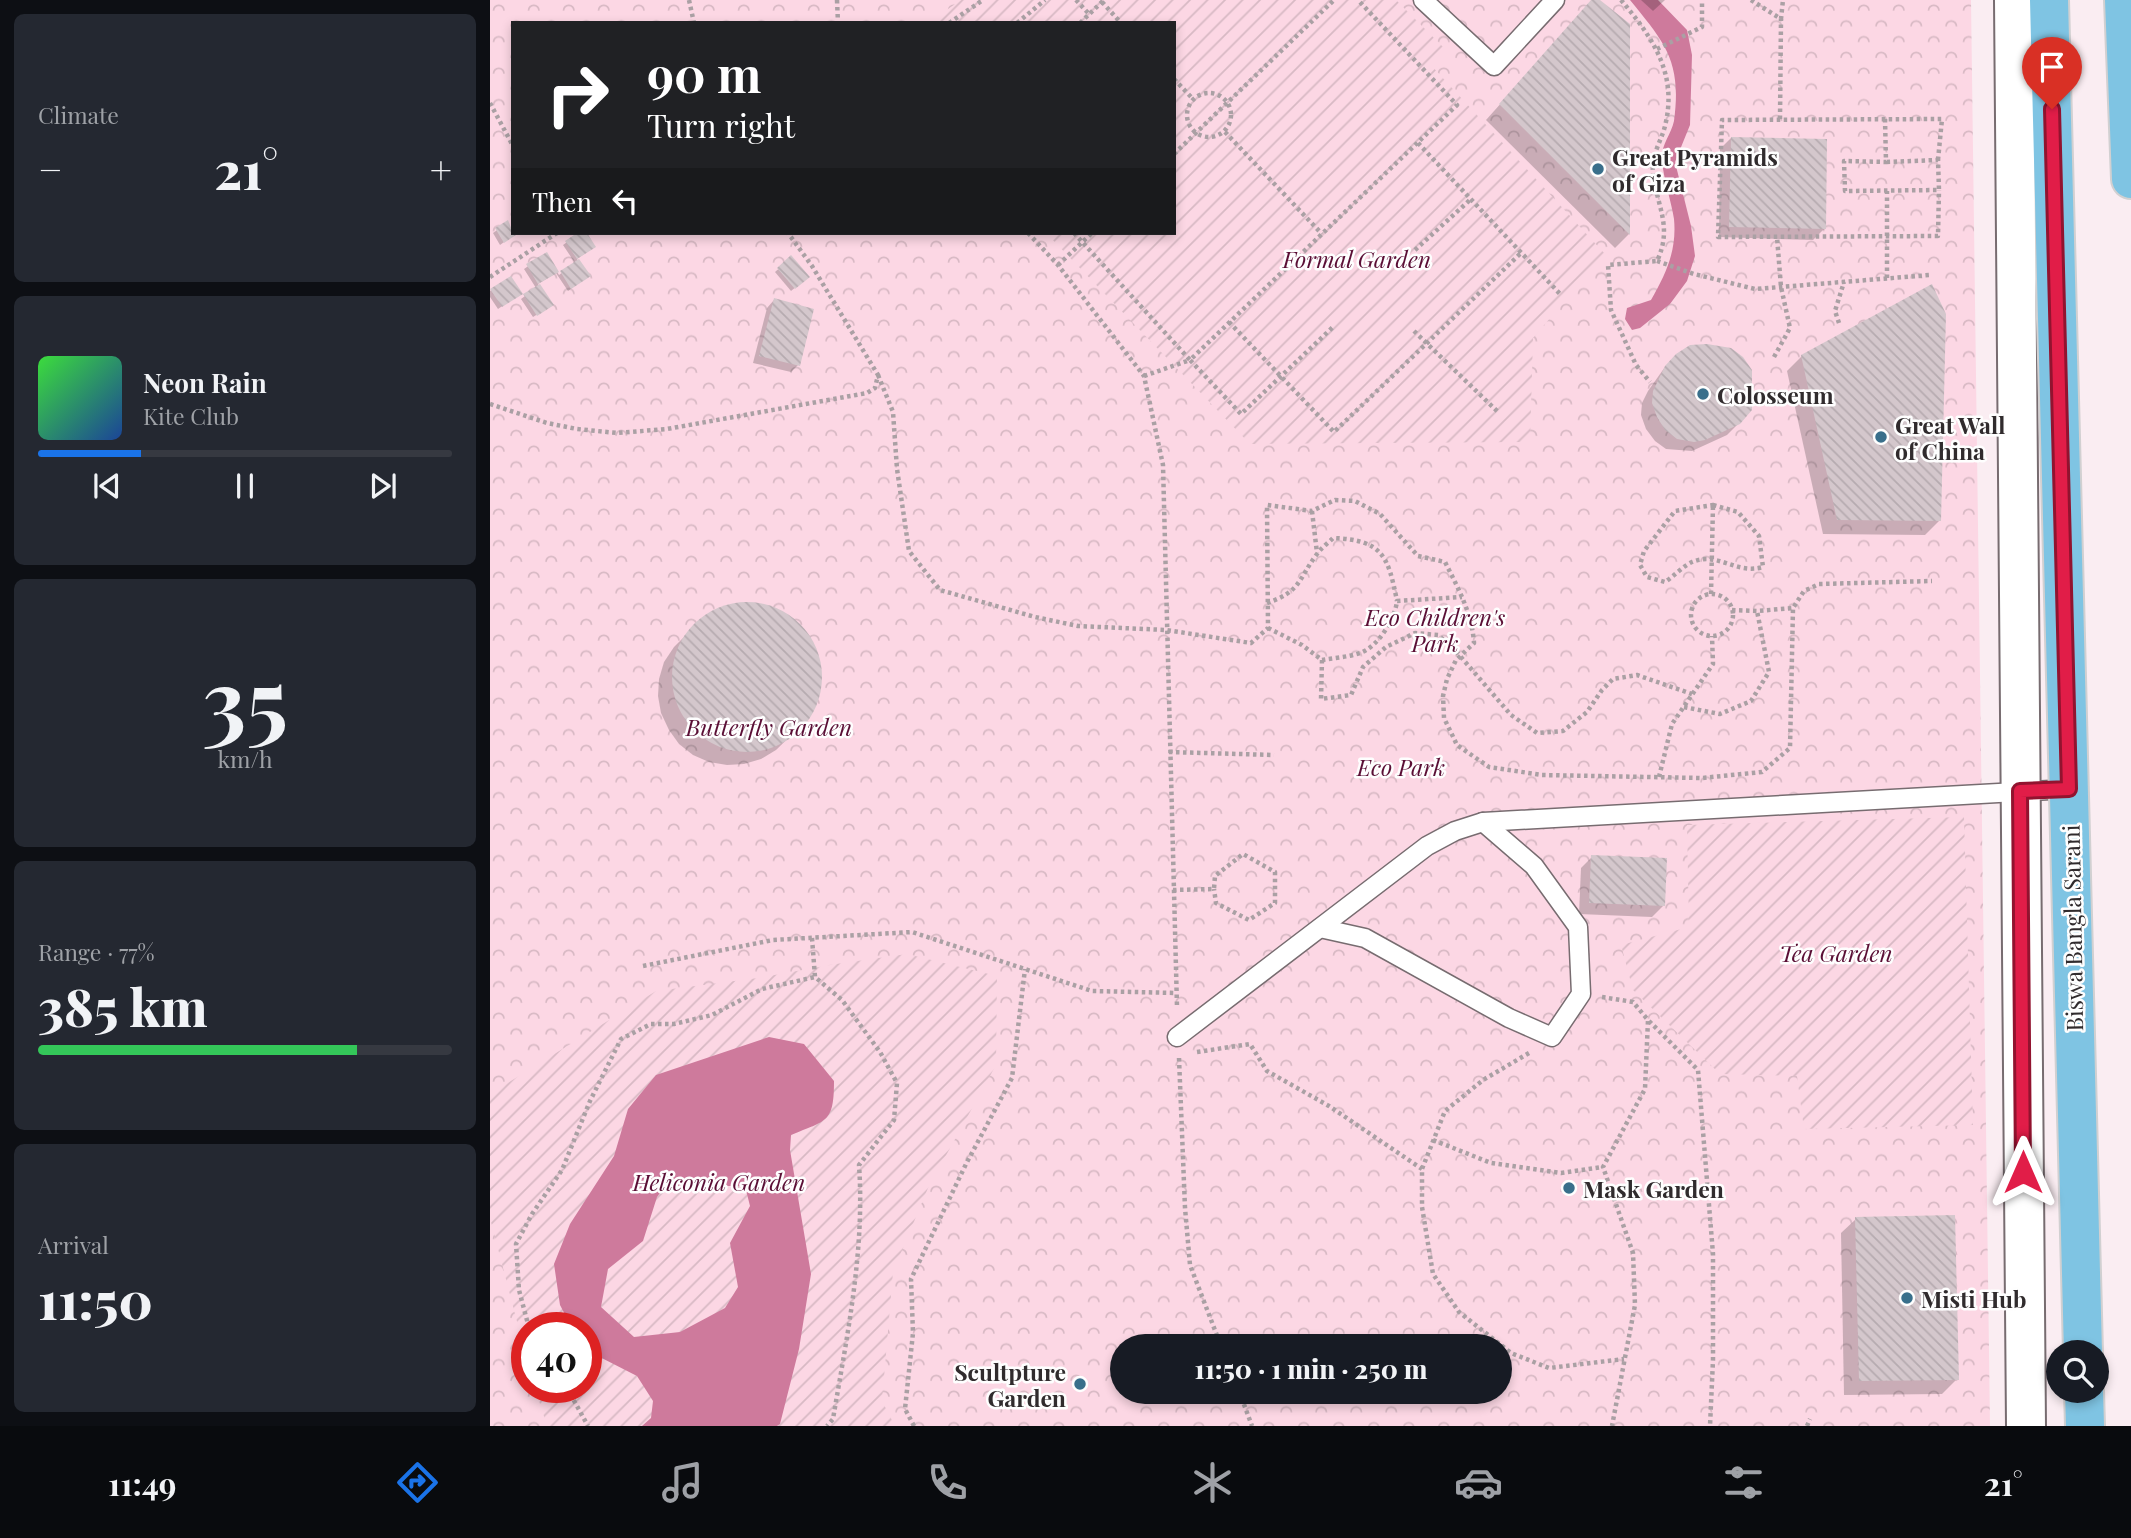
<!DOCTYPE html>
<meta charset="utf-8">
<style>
:root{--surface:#171b24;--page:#242831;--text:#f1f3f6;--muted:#9ea1a6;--line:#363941;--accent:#1a73e8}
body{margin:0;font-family:"Playfair Display",serif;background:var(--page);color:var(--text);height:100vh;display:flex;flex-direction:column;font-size:26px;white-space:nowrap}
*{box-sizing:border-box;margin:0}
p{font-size:23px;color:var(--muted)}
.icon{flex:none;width:38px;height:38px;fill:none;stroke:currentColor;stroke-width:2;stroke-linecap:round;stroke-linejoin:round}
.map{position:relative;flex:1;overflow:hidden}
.panel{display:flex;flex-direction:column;gap:14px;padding:14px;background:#0d0f14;width:490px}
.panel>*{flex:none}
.hud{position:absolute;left:21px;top:21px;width:665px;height:214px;border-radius:0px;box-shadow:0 4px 10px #0003;background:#202124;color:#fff;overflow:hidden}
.controls{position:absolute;left:1556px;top:1340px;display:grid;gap:14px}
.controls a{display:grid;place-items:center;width:63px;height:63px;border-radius:50%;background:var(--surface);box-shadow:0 4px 10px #0003;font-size:35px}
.speed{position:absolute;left:21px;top:1312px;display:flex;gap:14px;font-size:35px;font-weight:700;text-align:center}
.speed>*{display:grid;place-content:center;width:91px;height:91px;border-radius:50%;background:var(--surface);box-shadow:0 4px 10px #0003;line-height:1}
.speed .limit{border:10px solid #d22;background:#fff;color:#111}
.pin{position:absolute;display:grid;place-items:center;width:60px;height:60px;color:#fff;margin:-72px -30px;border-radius:50% 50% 50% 0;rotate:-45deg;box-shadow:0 0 7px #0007}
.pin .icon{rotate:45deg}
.me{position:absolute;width:77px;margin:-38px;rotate:0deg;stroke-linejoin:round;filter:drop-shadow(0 0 5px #0008)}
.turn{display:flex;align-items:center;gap:24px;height:147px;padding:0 21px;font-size:32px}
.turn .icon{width:91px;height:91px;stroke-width:2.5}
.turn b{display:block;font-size:49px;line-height:60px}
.then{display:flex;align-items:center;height:66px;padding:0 21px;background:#0003;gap:14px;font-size:26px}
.big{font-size:52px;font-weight:800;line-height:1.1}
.panel .widget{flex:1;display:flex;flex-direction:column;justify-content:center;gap:10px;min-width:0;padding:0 24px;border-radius:10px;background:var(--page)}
.panel .dial{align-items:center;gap:0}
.dial b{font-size:91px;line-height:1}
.song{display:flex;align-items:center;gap:21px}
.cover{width:84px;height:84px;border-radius:10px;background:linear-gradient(135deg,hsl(120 70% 55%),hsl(220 70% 35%))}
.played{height:7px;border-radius:4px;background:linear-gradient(90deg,var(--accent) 25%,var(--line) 25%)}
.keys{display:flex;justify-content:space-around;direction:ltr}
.heat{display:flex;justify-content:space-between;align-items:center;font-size:38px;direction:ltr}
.charge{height:10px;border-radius:5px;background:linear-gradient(90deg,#34c759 77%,var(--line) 0)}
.trip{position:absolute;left:620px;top:1334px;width:402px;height:70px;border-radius:35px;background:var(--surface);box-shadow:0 4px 10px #0003;font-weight:800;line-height:70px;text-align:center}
.tab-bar{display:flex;height:112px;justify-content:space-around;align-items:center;background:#090b0e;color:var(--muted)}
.tab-bar .icon{width:49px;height:49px}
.tab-bar .on{color:var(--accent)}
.tab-bar b{font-size:32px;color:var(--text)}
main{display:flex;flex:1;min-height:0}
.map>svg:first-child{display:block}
.park{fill:url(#park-crowns);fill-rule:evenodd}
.garden{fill:url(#garden-furrows)}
.water{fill:#ce7a9c;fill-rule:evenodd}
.shadow{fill:#0003}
.building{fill:url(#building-back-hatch)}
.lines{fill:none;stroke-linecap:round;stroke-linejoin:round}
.service-casing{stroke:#776c70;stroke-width:21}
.tertiary-casing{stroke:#776c70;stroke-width:42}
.primary-casing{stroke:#d1d0d1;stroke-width:42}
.path{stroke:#aaa0a4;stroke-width:4.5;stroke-dasharray:3.5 3.5;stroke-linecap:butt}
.service{stroke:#fff;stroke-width:18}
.tertiary{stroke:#fff;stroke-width:38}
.primary{stroke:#7fc4e3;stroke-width:38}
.route-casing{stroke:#92132f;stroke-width:18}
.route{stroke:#e11d48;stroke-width:12}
.poi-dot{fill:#396f8b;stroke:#fefefe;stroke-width:2.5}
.labels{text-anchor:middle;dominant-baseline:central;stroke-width:5;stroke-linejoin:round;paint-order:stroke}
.poi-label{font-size:23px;font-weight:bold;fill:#302b2d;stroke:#fefefe;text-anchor:start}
.park-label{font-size:23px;font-style:italic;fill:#5a0e35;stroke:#fefefe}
.street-label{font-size:23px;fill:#302b2d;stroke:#fefefe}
</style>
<main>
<section class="panel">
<div class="widget"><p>Climate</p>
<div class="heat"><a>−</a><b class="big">21°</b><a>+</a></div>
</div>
<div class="widget">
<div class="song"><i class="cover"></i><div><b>Neon Rain</b><p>Kite Club</p></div></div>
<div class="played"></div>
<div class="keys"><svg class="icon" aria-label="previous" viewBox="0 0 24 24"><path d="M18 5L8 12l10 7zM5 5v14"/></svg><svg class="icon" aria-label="pause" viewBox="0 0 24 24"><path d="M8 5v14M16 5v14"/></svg><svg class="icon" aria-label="next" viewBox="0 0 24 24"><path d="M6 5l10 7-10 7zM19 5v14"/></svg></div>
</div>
<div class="widget dial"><b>35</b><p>km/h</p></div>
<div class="widget"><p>Range · 77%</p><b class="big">385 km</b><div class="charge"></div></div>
<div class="widget"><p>Arrival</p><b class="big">11:50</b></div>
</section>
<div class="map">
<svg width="1641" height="1426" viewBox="0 0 1641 1426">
<defs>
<pattern id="park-crowns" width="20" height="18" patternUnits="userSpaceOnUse" patternTransform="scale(1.75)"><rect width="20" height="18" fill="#fcd7e4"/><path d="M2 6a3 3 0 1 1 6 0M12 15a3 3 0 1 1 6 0" fill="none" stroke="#d8b9c4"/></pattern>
<pattern id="garden-furrows" width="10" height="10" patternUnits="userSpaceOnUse" patternTransform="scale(1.75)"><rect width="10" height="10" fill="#fcd7e4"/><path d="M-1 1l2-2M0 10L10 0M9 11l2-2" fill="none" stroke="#d8b9c4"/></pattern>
<pattern id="building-back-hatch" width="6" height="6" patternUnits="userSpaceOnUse" patternTransform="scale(1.75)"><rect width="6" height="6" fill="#d4c7cc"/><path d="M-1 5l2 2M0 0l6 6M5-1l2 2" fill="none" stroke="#b6abb0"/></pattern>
</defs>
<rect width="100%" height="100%" fill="#faedf2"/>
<path class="park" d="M0 0H1481L1500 1426H0ZM23 23H684V233H23ZM37 1328H96V1388H37ZM632 1346H1010V1391H632Z"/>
<g class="garden">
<path d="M471 0H906L953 47 939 63 1115 254 1043 338 1040 442 760 444 556 233H684V23H438Z"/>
<path d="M1474 817 1483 1125 1314 1129 1307 1076 1230 1074 1143 990 1131 945 1199 927 1197 825Z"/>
<path d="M417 954 507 976 506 1065 438 1188 403 1272 392 1401 405 1426H57L45 1388H96V1328H37V1360L0 1218V1094L166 991 268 978 346 964Z"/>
</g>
<g class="water">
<path d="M1140 0H1168L1197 30 1202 55 1200 125 1185 162 1201 226 1205 256 1197 281 1180 304 1150 328 1142 330 1135 319 1137 308 1161 300C1176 274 1187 250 1184 219 1181 200 1174 181 1172 161 1170 146 1181 135 1184 121 1192 61 1175 43 1140 0Z"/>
<path d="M279 1037 314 1044 344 1081C344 1123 337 1120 301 1135L300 1150 321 1274 309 1349 290 1424 287 1426H152L161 1418 163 1401 147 1376 96 1350V1328H82L70 1305 64 1264 80 1224 124 1156 138 1109 166 1075ZM175 1186H255L260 1206 240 1243 248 1287 235 1308 190 1332 144 1337 111 1307 118 1269 153 1241 167 1197Z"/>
</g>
<g class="shadow">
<path d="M1103 0H1107L1139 25V234L1125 248 996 120Z"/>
<path d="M1151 0H1175L1163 11Z"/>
<path d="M1241 138 1334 229 1323 240 1229 237 1230 149Z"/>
<path d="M17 223 24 235 10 245 3 233Z"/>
<path d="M90 233H95L104 247 87 259 98 276 78 291 66 273 48 284 62 305 43 317 31 299 46 288 34 269 56 254 69 275 85 263 73 245Z"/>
<path d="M301 258 318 277 301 291 285 272Z"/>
<path d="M20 278 27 296 8 309 0 297V291Z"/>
<path d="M284 300 308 365 301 372 263 363 277 308Z"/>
<path d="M1312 356 1449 521 1435 535 1333 534 1297 371Z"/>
<path d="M1175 367 1249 423 1237 435 1202 451 1176 449 1165 441 1156 429 1151 415 1152 403 1158 391Z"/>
<path d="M262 604 279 607 295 614 309 625 320 639 327 655 330 673 329 690 324 707 315 722 286 750 271 759 254 764 237 765 219 762 203 755 189 744 179 730 171 713 168 696 169 679 174 662 184 647 212 619 227 610 244 605Z"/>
<path d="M1102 857 1173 906 1162 917 1089 914 1091 868Z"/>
<path d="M1366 1219 1467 1379 1452 1394 1354 1395 1351 1233Z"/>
</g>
<g class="building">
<path d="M1101 0H1110L1140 24V235L1009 104Z"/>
<path d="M1241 137 1337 139 1336 229 1239 227Z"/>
<path d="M18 220 23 233 26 235 14 243 5 228Z"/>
<path d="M87 233H97L106 247 87 259 75 241Z"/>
<path d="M57 252 69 272 48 284 36 264Z"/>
<path d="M301 255 320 277 305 289 287 268Z"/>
<path d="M89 259 101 276 81 289 70 271Z"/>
<path d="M21 276 33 294 12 307 0 289Z"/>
<path d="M50 284 64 305 47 316 33 294Z"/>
<path d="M1442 284 1456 314 1451 521 1347 520 1311 355Z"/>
<path d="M284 298 324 309 310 366 269 356Z"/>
<path d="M1217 344 1241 348 1253 357 1262 370V410L1250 424 1215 440 1204 442 1187 439 1175 430 1167 417 1162 403 1163 391 1175 366 1186 354 1200 345Z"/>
<circle cx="257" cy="677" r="75"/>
<path d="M1101 855 1177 858 1175 906 1099 903Z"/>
<path d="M1465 1215 1469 1380 1369 1381 1365 1217Z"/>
</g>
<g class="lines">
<defs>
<g id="service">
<path d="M933 0 1004 66 1065 0"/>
<path d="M830 928 875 938 1019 1018 1062 1037 1091 994 1088 927 1044 866 993 822"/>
<path d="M687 1037 937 846 965 831 993 822 1579 789"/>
</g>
<path id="tertiary" d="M1524 0 1536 1426"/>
<g id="primary">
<path d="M1559 0 1593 1353"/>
<path d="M1634 0 1641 179"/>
<path d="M1594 1391 1595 1426"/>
</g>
</defs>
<use href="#service" class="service-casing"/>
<use href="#tertiary" class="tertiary-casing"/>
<use href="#primary" class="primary-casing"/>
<g class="path">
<path d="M199 0 204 23"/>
<path d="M347 0 348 23"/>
<path d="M586 0 599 14"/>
<path d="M1131 0C1163 38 1188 74 1175 126 1171 142 1161 155 1163 173 1167 207 1183 227 1167 261L1118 265 1121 310 1146 365 1160 382"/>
<path d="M1261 0 1291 19 1293 0"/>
<path d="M612 2 631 23"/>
<path d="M459 23 493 0"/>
<path d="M527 23 555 0"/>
<path d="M590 23 614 0"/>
<path d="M1167 49 1212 27V0"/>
<path d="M684 79 703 99"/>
<circle cx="719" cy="115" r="22"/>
<path d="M0 103 23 146"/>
<path d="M1290 119 1291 19"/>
<path d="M1395 119 1396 162 1354 161 1355 191 1449 190 1448 160 1396 162"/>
<path d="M735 132 832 234"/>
<path d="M928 143 1071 295"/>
<path d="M684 154 844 0"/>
<path d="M1448 160 1452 119 1232 120 1228 237 1448 236 1449 190"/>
<path d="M538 233 568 265 654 376 673 465 687 1007"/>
<path d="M584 233 700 360 967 105 868 0"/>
<path d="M925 250 981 199"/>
<path d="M1167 261 1204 274 1265 289 1440 275"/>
<path d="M568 265 602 233"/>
<path d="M0 277 67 233"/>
<path d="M1397 278V191"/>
<path d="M739 322 844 432 1031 253"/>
<path d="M1349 323 1345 311 1354 282"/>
<path d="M924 331 1008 412"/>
<path d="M1284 357 1300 328 1291 287 1287 237"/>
<path d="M388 375 403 412 407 469 419 551 450 590 545 617 588 626 676 630 761 643 778 628 777 505 822 511 845 500 865 501 890 514 928 556 955 562C968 588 982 613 984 643L966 660 957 679 953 696 954 718 967 745 999 767 1052 775 1212 778 1272 772 1300 748 1303 608 1314 591 1329 584 1442 581"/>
<path d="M654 376 700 360 751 414 843 327"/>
<path d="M0 404 57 423 87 429 127 433 177 429 377 393 385 388 388 375 322 266 298 233"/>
<path d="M1223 505 1248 512 1269 536 1273 567C1246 575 1228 551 1202 562 1193 566 1183 577 1175 582L1157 577 1150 565 1154 551 1185 511Z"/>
<path d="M822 511 827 553"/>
<path d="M1221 594 1223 505"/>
<circle cx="1222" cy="615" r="21"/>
<path d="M777 603C812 591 808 579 827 554 831 548 838 543 843 538 893 540 898 556 907 601"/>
<path d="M1242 610 1267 611 1303 608"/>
<path d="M778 628 812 645 832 660C844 658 858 657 870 653 888 647 905 619 907 601L972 597"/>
<path d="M832 660 831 699 861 695 873 667 896 647 925 633 948 635 964 649 1021 715 1047 733 1073 731 1097 712 1112 690 1123 679 1147 675 1202 694"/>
<path d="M1194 707 1230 714 1261 701 1279 672 1267 611"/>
<path d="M679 752 784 755"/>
<path d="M1169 777 1182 724 1223 664 1222 636"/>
<path d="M683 890 724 889 725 876 753 854 785 872V903L759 920 726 903 724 889"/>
<path d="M322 938 325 977 352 1000 390 1052 407 1083 404 1120 369 1165C375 1250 357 1336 343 1419L337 1426"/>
<path d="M153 966 283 940 422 932 602 991 686 993"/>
<path d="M1112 997 1143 1002 1158 1020 1155 1089 1113 1167 1143 1253 1145 1305 1122 1426"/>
<path d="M1159 1021 1208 1070 1223 1254V1360L1220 1426"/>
<path d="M707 1052 760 1044 777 1071 839 1106 932 1169"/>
<path d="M1039 1053 993 1080 955 1111 932 1169V1207L943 1274 969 1312 1021 1353 1059 1368 1134 1359"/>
<path d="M689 1058 695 1208 700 1265 731 1346"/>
<path d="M943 1140 1001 1163 1071 1173 1113 1167"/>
<path d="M39 1328 29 1290 26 1244 42 1214 72 1170 100 1101 131 1039 161 1024H184L222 1015 272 989 325 977"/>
<path d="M77 1388 98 1426"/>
<path d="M749 1391 762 1426"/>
<path d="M424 1426 415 1409 423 1333 421 1279 476 1164 522 1078 535 969"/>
<path d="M1317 1426 1320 1419"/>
</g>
<use href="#service" class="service"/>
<use href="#tertiary" class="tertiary"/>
<use href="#primary" class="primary"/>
</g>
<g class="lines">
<defs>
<path id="route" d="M1533 1172 1530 791 1579 789 1562 109"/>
</defs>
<use href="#route" class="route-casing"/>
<use href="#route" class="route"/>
</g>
<g class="poi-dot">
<circle cx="1108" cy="169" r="7"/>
<circle cx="1213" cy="394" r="7"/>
<circle cx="1391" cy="437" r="7"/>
<circle cx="1079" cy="1188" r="7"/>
<circle cx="1417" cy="1298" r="7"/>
<circle cx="590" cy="1384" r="7"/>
</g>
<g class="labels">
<g class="poi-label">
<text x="1122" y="156">Great Pyramids<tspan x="1122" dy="26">of Giza</tspan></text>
<text x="1227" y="394">Colosseum</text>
<text x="1405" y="424">Great Wall<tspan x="1405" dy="26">of China</tspan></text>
<text x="1093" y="1188">Mask Garden</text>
<text x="1431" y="1298">Misti Hub</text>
<text x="576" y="1371" text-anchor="end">Scultpture<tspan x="576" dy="26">Garden</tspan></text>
</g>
<g class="park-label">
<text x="867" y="258">Formal Garden</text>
<text x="945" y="616">Eco Children's<tspan x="945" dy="26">Park</tspan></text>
<text x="279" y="726">Butterfly Garden</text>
<text x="911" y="766">Eco Park</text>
<text x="1346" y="952">Tea Garden</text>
<text x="229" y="1181">Heliconia Garden</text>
</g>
<g class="street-label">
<text transform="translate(1582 928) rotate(-91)">Biswa Bangla Sarani</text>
</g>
</g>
</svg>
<div class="controls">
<a><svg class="icon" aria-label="search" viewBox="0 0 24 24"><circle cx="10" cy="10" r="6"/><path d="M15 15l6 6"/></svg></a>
</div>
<div class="speed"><div class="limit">40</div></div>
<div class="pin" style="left:1562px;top:109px;background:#d93025"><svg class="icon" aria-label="arrive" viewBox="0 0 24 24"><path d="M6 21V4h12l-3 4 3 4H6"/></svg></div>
<svg class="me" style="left:1533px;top:1172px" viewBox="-20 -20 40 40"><path d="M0-17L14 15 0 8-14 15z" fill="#e11d48" stroke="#fff" stroke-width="4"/></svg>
<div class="trip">11:50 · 1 min · 250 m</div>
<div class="hud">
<div class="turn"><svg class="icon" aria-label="right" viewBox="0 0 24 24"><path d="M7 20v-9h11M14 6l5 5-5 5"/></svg><div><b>90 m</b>Turn right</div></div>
<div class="then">Then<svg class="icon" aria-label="left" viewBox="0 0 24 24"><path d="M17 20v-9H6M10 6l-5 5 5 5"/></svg></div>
</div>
</div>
</main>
<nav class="tab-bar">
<b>11:49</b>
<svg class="icon on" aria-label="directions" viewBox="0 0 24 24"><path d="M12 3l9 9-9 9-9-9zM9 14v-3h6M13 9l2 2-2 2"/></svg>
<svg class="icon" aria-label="music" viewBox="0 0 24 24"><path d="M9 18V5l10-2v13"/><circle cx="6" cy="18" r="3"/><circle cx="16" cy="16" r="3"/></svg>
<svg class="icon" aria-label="phone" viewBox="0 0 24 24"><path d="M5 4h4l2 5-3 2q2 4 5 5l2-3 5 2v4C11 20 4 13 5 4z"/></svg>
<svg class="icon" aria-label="climate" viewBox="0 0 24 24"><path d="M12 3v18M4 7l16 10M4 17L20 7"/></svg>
<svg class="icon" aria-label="car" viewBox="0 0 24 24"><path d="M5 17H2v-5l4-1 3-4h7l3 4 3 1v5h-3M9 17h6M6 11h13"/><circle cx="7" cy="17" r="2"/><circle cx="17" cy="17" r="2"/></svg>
<svg class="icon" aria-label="filters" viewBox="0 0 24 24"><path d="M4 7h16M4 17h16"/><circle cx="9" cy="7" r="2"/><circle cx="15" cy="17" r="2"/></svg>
<b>21°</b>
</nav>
